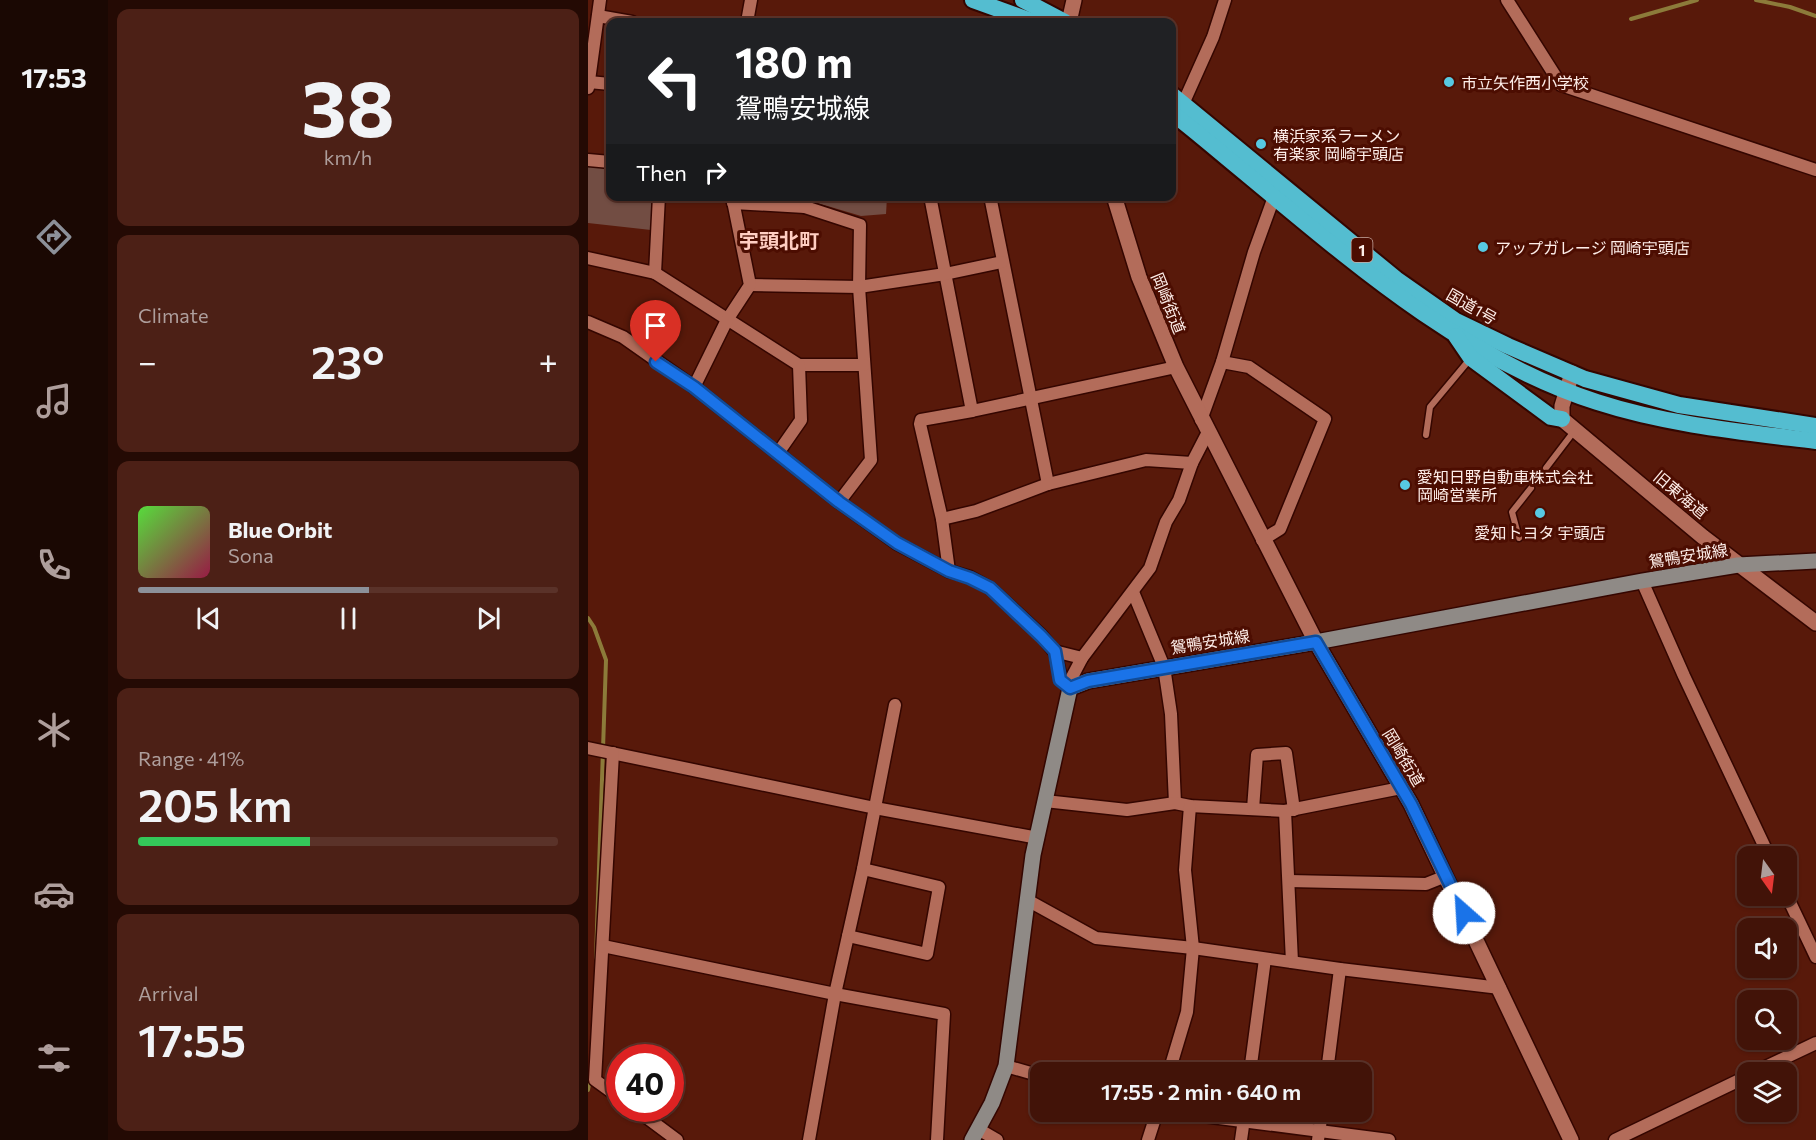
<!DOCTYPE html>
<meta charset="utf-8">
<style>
:root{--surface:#421308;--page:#4c2016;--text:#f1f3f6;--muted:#ae9e9c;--line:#5a3229;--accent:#8c9099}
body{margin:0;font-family:Commissioner,"Noto Sans JP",sans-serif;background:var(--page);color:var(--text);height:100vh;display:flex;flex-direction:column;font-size:22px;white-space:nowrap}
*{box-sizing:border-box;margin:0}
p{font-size:20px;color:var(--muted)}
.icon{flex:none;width:33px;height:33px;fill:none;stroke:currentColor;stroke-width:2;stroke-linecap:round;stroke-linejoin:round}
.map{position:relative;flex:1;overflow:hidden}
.drawer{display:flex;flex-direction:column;gap:9px;padding:9px;background:#240a04;width:480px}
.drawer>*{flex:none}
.hud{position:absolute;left:18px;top:18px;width:570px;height:183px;border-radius:12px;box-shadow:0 2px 4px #0004,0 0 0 2px var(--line);background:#202124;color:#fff;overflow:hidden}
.needle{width:39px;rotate:166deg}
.fabs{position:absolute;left:1149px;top:846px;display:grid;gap:12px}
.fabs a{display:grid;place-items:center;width:60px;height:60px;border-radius:12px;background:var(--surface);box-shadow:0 2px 4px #0004,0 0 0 2px var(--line);font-size:30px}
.speed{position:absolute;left:18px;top:1044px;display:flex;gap:12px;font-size:30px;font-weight:700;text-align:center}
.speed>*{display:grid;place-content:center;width:78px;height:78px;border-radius:50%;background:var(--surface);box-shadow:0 2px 4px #0004,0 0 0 2px var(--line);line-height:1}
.speed .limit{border:9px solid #d22;background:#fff;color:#111}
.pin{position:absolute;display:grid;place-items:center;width:51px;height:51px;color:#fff;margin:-62px -26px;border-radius:50% 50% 50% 0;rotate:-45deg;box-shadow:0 0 6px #0007}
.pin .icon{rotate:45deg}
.me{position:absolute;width:66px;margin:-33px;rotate:334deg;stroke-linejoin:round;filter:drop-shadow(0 0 4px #0008)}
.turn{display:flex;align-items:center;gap:21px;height:126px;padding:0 30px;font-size:27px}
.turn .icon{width:78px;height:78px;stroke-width:2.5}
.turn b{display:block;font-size:42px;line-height:51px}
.then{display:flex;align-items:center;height:57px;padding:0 30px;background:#0003;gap:12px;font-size:22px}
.big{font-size:45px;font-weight:600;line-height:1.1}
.drawer .widget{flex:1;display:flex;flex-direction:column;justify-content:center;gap:9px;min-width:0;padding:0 21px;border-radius:12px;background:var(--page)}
.drawer .dial{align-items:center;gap:0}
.dial b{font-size:78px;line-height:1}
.song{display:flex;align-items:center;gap:18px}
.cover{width:72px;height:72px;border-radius:9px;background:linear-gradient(135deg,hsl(110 70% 55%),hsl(340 70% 35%))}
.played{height:6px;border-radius:3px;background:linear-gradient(90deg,var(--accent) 55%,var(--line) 55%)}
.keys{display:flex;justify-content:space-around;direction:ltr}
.heat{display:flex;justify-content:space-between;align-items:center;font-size:33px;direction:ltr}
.charge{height:9px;border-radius:4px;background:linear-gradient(90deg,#34c759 41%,var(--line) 0)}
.trip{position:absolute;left:442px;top:1062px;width:342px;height:60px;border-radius:12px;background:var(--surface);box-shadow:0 2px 4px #0004,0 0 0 2px var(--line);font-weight:600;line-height:60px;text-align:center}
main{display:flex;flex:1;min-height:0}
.tab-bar{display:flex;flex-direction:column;width:108px;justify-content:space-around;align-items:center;background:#1a0803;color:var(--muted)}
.tab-bar .icon{width:42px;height:42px}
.tab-bar .active{color:var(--accent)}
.tab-bar b{font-size:27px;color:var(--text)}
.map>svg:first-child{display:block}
.green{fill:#724d43}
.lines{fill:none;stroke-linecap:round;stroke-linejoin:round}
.stream{stroke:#8c7b3a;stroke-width:4}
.service-casing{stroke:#340600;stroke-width:9}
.minor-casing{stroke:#340600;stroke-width:15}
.tertiary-casing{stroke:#340600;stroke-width:18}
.secondary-casing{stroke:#340600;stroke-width:18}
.trunk-casing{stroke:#340600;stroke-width:20}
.service{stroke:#b36c5a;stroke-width:6}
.minor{stroke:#b36c5a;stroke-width:12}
.tertiary{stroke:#b36c5a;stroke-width:15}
.secondary{stroke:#8f8a86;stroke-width:15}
.trunk{stroke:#54bdd0;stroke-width:16}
.route-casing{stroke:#114b97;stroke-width:15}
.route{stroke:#1a73e8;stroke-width:10}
.poi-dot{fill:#57c9e2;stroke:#4c0d01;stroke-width:2}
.labels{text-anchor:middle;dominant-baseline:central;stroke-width:6;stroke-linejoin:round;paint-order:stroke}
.shield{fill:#4c0d01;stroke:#c8aaa3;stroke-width:1.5}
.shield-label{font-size:15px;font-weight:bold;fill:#fdede8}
.poi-label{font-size:16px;fill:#fdede8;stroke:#4c0d01;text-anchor:start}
.street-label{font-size:16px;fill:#fdede8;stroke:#4c0d01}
.quarter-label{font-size:20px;font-weight:bold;fill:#ffcec2;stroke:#4c0d01}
</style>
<main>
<nav class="tab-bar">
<b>17:53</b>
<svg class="icon active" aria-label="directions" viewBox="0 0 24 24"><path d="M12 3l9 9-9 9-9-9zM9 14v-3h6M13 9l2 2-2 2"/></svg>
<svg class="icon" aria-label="music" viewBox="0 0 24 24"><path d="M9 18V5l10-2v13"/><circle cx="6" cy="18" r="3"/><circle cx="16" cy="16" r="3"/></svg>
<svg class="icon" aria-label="phone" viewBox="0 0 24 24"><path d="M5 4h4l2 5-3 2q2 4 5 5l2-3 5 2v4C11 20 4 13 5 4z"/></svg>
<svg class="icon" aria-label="climate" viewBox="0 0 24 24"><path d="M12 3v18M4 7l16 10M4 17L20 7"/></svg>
<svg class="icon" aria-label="car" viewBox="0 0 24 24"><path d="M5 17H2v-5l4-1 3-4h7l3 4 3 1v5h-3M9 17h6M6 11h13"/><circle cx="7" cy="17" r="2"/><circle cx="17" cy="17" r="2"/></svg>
<svg class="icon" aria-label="filters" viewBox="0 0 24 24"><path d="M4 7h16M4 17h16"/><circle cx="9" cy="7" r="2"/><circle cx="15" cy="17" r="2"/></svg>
</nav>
<section class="drawer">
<div class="widget dial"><b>38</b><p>km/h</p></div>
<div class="widget"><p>Climate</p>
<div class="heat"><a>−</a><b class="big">23°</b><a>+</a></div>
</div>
<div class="widget">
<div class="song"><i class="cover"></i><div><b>Blue Orbit</b><p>Sona</p></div></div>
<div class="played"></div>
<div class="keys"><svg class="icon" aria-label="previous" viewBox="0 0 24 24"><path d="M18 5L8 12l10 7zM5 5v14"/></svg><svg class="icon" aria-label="pause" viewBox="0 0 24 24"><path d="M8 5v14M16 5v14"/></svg><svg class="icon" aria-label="next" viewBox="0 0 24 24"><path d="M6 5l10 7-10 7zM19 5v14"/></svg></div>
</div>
<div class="widget"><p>Range · 41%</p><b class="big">205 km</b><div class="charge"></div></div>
<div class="widget"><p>Arrival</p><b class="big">17:55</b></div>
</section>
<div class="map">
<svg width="1228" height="1140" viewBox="0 0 1228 1140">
<rect width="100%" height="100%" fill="#58190a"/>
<g class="green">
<path d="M0 164 22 170V196L66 197 63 230 0 223Z"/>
<path d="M216 196 299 197 298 214 273 216 216 199Z"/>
</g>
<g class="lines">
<g class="stream">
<path d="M1168 0 1202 7 1228 16"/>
<path d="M1043 19 1109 0"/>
<path d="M0 618 6 627 18 660 8 958"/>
<path d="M0 1090 2 1079"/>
</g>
<defs>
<g id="service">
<path d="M838 435 842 407 882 359"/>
<path d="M958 468 987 430"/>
<path d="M931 538 924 512 943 488"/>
</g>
<g id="minor">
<path d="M919 0 973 85 1228 170"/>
<path d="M10 16 44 22"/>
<path d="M159 22 163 0"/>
<path d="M1 82 22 84"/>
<path d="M0 88 12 0"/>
<path d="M595 104 625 37 637 0"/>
<path d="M0 160 22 162"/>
<path d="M342 196 384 411"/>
<path d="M402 196 460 484"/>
<path d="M145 203 217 207 220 196"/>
<path d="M217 207 272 225 271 287 283 460 251 502"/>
<path d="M0 258 67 273 211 365H276"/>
<path d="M67 273 71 196"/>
<path d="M162 285 271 287 357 274 414 262"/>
<path d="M0 322 35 337 106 387 251 502 308 543 361 571 382 577 402 588 453 635 466 651 494 658"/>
<path d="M634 362 661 367 737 419 692 529 674 540"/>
<path d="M106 387 139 320 162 285 144 196"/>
<path d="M613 420 634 362 666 252 686 197"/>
<path d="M190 453 213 420 211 365"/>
<path d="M354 519 388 511 460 484 558 460 604 463"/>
<path d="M361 571 354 519 332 424 333 420 384 411 588 367"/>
<path d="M1054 581 1096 676 1181 856"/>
<path d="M545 592 576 667 583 714 587 803"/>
<path d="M467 651 473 679 482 688"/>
<path d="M482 688 483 679 494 658 562 568 578 522 591 500 604 463 620 432"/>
<path d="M0 748 287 808 450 838"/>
<path d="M25 753 7 1080 32 1098"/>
<path d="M457 801 539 810 587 803 602 806 697 811 813 788"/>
<path d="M665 809 669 755 698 753 706 810"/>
<path d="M697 811 704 962"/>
<path d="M701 881 838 884 858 876"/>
<path d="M1198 894 1228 957"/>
<path d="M441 901 508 938 605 948 752 969 912 988"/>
<path d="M260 936 339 954 351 887 275 869"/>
<path d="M15 946 247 994 356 1014 349 1140"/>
<path d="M418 1066 453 1076"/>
<path d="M581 1072 599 1012 605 948 597 870 602 806"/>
<path d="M662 1072 677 959"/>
<path d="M739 1072 752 969"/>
<path d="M1167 1072 1228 1043"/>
<path d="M46 1108 89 1140"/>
<path d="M585 1112 801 1140"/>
<path d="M390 1129 409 1140"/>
<path d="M221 1140 247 994 275 869 307 705"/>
<path d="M560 1140 569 1112"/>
<path d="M653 1140 657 1112"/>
<path d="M730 1140 734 1112"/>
<path d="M1027 1140 1160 1076"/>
</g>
<g id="tertiary">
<path d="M481 22 486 0"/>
<path d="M526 196 551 277 588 367 728 642 823 804 983 1140"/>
<path d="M984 373 974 406V419L1115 537 1228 623"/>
</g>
<path id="secondary" d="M384 1140 404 1103 418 1066 445 855 482 688 500 681 728 642 1054 581 1150 565 1228 561"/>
<g id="trunk">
<path d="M385 0 446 22"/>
<path d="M435 0 477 22"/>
<path d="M584 95 808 279 868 321 920 346 997 379 1091 405 1228 426"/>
<path d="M584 113C610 133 635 155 661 176 767 264 876 359 1009 402 1080 425 1155 432 1228 441"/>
<path d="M868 336 883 358 963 417 974 419"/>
</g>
</defs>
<use href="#service" class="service-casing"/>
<use href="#minor" class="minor-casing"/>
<use href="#tertiary" class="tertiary-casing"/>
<use href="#secondary" class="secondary-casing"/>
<use href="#trunk" class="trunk-casing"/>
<use href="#service" class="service"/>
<use href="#minor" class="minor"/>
<use href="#tertiary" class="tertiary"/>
<use href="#secondary" class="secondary"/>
<use href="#trunk" class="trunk"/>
</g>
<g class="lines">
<defs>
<path id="route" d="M68 362 106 387 251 502 309 543 361 571 382 578 402 588 453 636 467 651 472 680 482 688 500 681 728 642 823 804 876 913"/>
</defs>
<use href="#route" class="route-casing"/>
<use href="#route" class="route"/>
</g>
<g class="poi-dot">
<circle cx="861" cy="82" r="6"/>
<circle cx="673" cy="144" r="6"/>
<circle cx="895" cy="247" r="6"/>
<circle cx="817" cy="485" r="6"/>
<circle cx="952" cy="513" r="6"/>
</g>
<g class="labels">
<rect class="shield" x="763.5" y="238" width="21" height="24" rx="4.5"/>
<g class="shield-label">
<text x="774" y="250">1</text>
</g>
<g class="poi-label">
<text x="873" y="82">市立矢作西小学校</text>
<text x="685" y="135">横浜家系ラーメン<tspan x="685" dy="18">有楽家 岡崎宇頭店</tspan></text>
<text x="907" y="247">アップガレージ 岡崎宇頭店</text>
<text x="829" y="476">愛知日野自動車株式会社<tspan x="829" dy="18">岡崎営業所</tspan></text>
<text x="952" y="532" text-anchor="middle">愛知トヨタ 宇頭店</text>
</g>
<g class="street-label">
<text transform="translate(581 303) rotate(68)">岡崎街道</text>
<text transform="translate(884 306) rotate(30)">国道1号</text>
<text transform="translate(1093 494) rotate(40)">旧東海道</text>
<text transform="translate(1100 555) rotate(-9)">鴛鴨安城線</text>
<text transform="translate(622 641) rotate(-9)">鴛鴨安城線</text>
<text transform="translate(816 757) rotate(59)">岡崎街道</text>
</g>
<g class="quarter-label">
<text x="191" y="240">宇頭北町</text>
</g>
</g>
</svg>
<div class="fabs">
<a><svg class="needle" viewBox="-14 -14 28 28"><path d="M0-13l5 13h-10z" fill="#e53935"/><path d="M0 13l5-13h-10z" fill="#ae9e9c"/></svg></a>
<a><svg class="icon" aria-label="sound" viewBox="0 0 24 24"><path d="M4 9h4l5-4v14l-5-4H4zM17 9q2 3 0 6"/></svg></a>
<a><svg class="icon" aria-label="search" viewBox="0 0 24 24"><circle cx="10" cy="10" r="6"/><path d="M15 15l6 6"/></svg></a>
<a><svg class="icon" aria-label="layers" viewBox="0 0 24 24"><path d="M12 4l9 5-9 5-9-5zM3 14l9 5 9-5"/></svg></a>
</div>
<div class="speed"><div class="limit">40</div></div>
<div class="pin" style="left:68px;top:362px;background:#d93025"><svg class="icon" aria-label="arrive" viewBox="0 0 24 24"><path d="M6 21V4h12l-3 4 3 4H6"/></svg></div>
<svg class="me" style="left:876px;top:913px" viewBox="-20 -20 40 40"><circle r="19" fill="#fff"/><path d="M0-13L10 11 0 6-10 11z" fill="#1a73e8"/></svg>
<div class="trip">17:55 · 2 min · 640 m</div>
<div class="hud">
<div class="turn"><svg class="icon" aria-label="left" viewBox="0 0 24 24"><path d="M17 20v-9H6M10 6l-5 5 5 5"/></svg><div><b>180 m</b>鴛鴨安城線</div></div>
<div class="then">Then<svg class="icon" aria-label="right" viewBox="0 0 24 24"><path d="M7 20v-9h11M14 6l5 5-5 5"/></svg></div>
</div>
</div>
</main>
